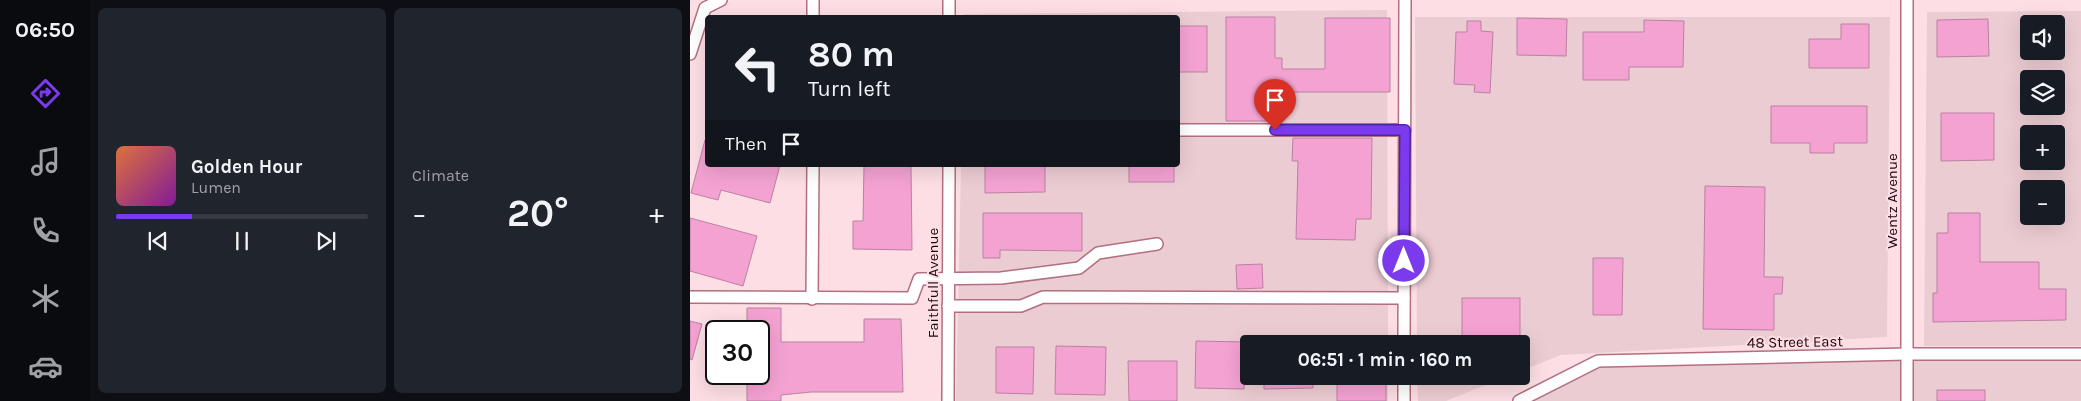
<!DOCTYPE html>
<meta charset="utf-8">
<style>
:root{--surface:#171b24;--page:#20242c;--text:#f1f3f6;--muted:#9ea1a6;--line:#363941;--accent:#7c3aed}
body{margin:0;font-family:Karla,sans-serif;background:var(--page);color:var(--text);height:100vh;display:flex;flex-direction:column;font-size:19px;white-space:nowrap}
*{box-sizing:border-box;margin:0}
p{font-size:16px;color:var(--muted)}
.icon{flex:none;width:28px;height:28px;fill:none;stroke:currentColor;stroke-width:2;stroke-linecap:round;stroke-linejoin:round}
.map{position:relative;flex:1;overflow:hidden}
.drawer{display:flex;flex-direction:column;gap:8px;padding:8px;background:#0d0f14;width:600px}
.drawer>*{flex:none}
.top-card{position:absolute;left:15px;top:15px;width:475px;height:152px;border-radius:5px;box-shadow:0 5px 20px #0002;background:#171b24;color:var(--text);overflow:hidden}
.controls{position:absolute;left:1330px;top:15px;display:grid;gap:10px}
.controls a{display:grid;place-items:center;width:45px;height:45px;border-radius:5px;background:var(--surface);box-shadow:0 5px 20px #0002;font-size:25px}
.speed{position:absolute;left:15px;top:320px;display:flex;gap:10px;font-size:25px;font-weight:700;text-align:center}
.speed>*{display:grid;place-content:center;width:65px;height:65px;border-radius:50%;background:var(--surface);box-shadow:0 5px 20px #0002;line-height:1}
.speed .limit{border:2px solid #111;border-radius:8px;background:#fff;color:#111}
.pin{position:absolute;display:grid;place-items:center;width:42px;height:42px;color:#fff;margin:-51px -21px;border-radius:50% 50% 50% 0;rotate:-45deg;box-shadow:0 0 5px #0007}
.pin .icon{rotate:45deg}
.me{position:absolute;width:55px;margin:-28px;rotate:0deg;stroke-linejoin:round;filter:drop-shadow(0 0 4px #0008)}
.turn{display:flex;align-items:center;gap:18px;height:105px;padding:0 20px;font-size:22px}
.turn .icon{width:65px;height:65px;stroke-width:2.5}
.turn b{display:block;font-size:35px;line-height:42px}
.then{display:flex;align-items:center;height:48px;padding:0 20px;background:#0003;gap:10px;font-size:19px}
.big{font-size:38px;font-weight:700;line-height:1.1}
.drawer .widget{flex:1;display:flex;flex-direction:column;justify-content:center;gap:8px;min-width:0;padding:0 18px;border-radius:8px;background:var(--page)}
.song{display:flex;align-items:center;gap:15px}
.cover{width:60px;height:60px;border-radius:8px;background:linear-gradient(135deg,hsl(20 70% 55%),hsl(290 70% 35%))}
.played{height:5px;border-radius:2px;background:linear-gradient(90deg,var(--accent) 30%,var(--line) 30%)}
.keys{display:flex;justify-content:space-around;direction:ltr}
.heat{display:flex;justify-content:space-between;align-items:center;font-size:28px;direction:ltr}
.drawer .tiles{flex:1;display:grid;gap:8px;grid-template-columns:repeat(2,1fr)}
.trip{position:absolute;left:550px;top:335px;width:290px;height:50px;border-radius:5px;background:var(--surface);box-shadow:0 5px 20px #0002;font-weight:700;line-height:50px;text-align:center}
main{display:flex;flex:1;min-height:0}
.tab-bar{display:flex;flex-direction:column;width:90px;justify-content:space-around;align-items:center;background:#090b0e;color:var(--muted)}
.tab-bar .icon{width:35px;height:35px}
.tab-bar .selected{color:var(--accent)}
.tab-bar b{font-size:22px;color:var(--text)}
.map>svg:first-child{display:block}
.built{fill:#ecccd3;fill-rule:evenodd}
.building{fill:#f4a2d2;stroke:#bb80a2}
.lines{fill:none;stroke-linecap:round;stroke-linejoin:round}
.minor-casing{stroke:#b16f80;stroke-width:14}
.minor{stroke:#fff;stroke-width:11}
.route-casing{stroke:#51269a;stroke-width:12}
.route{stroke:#7c3aed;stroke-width:9}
.labels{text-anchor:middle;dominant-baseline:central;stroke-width:4;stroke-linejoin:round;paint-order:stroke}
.street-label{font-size:15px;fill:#1d060d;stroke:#fcdee4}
</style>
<main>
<nav class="tab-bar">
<b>06:50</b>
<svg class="icon selected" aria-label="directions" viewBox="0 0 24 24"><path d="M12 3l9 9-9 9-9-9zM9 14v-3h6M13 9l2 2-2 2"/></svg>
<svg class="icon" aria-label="music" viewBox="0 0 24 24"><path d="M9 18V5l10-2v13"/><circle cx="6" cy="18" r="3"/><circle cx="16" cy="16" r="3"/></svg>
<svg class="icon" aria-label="phone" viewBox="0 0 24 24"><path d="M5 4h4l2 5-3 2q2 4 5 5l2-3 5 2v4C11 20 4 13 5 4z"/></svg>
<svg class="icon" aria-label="climate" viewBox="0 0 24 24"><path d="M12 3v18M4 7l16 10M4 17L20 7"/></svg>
<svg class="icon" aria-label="car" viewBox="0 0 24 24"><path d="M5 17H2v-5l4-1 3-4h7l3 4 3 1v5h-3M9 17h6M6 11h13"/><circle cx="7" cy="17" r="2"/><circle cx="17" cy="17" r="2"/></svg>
</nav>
<section class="drawer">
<div class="tiles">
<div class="widget">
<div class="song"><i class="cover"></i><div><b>Golden Hour</b><p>Lumen</p></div></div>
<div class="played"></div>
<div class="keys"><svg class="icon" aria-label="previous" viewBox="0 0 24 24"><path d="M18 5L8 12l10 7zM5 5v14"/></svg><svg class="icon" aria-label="pause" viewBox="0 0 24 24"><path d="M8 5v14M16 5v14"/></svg><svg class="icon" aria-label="next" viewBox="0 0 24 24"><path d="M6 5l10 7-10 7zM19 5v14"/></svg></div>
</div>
<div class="widget"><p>Climate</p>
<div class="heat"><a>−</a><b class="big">20°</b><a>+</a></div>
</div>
</div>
</section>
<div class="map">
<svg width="1391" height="401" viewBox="0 0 1391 401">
<rect width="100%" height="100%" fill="#fcdee4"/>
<g class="built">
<path d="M697 10 698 344H559V376H698V401H266L271 165H488V18H274V14Z"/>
<path d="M1391 11V346H1234L1237 12ZM1339 24H1366V51H1339ZM1339 79H1366V106H1339ZM1339 134H1366V161H1339ZM1339 189H1366V216H1339Z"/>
<path d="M725 17H1200L1197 337 871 355 831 371V344H727Z"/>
<path d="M1391 354V401H829L908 361Z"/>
<path d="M727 376H818L756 401H728Z"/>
</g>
<g class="building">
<path d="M536 17H585V58H592V69H635V18H700V92H588V121H536Z"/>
<path d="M827 18 877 19 876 56 827 55Z"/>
<path d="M1298 19 1299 56 1247 57V20Z"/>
<path d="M954 20 994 21 993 67H939V80H893V32H954Z"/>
<path d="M777 21H791V31L803 32 800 93 784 92 785 85 764 84 766 32H777Z"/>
<path d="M1151 24H1179V68H1119V39H1151Z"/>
<rect x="488" y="26" width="29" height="46"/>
<path d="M1081 106H1177V143H1144V153H1120V143H1081Z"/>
<path d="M1251 113H1304V160L1251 161Z"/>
<path d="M603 138H682L681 219H666L665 240 606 239 608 161H602Z"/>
<path d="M15 140 18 141V165H90L80 203 31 190 28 200 1 193Z"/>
<path d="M174 165H221L222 250 163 249V221H173Z"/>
<path d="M295 165H355V192L295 193Z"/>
<rect x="439" y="165" width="45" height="17"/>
<path d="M1015 186 1075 187 1074 277H1093L1092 294H1084V330L1013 329Z"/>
<path d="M293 213H392V251L310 250V258H293Z"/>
<path d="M1258 213H1290V262H1349V289H1376V320L1243 322V293H1247V233H1258Z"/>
<path d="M0 218 67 236 53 286 0 271Z"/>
<path d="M903 258H933L932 315H903Z"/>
<path d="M572 264 573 288 547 289 546 265Z"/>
<rect x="772" y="298" width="58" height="46"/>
<path d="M57 308H91V342H174V319H211L213 392H121L91 395V401H57V374H69V331H57Z"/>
<path d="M0 321 12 324 2 360 0 359Z"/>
<path d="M506 341 555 342 554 389 505 388Z"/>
<path d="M366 346 416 347 415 395 365 394Z"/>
<path d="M306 347H344L343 394 306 393Z"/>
<path d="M438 361H487V401H439Z"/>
<path d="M574 376H623V388L574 389Z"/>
<rect x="647" y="376" width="49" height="25"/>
<rect x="1247" y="390" width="48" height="11"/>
</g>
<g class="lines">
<defs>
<g id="minor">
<path d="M1217 0V401"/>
<path d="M123 18V0"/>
<path d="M259 18V0"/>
<path d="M0 54 15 8 31 0"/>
<path d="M488 130H715"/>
<path d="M0 297 222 298 229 279 311 278 389 268 408 253 467 244"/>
<path d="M122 299 123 165"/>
<path d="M258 306H331L353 297 714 298"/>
<path d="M714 344 715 0"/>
<path d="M258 401 259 165"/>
<path d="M714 401V376"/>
<path d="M829 401 908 361 1217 354H1391"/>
</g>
</defs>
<use href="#minor" class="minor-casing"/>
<use href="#minor" class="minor"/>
</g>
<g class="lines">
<defs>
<path id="route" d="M585 130H715L714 261"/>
</defs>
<use href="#route" class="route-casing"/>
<use href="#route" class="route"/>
</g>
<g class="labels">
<g class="street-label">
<text transform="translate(1202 201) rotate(-90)">Wentz Avenue</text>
<text transform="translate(243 283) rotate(-90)">Faithfull Avenue</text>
<text transform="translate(1105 342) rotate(-1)">48 Street East</text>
</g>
</g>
</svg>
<div class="controls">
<a><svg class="icon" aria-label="sound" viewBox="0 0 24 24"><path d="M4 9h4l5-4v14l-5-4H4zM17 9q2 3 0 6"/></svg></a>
<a><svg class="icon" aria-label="layers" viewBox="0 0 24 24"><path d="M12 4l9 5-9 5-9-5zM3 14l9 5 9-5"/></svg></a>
<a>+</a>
<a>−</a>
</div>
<div class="speed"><div class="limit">30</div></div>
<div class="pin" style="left:585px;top:130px;background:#d93025"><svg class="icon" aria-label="arrive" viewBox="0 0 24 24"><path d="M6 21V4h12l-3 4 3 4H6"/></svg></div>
<svg class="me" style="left:714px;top:261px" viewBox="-20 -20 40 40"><circle r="17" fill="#7c3aed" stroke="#fff" stroke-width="3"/><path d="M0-11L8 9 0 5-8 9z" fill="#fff"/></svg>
<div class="trip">06:51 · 1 min · 160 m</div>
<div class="top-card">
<div class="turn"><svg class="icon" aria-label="left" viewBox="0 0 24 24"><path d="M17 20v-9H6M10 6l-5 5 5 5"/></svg><div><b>80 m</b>Turn left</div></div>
<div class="then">Then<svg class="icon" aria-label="arrive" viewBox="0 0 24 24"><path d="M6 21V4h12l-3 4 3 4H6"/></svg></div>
</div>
</div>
</main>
